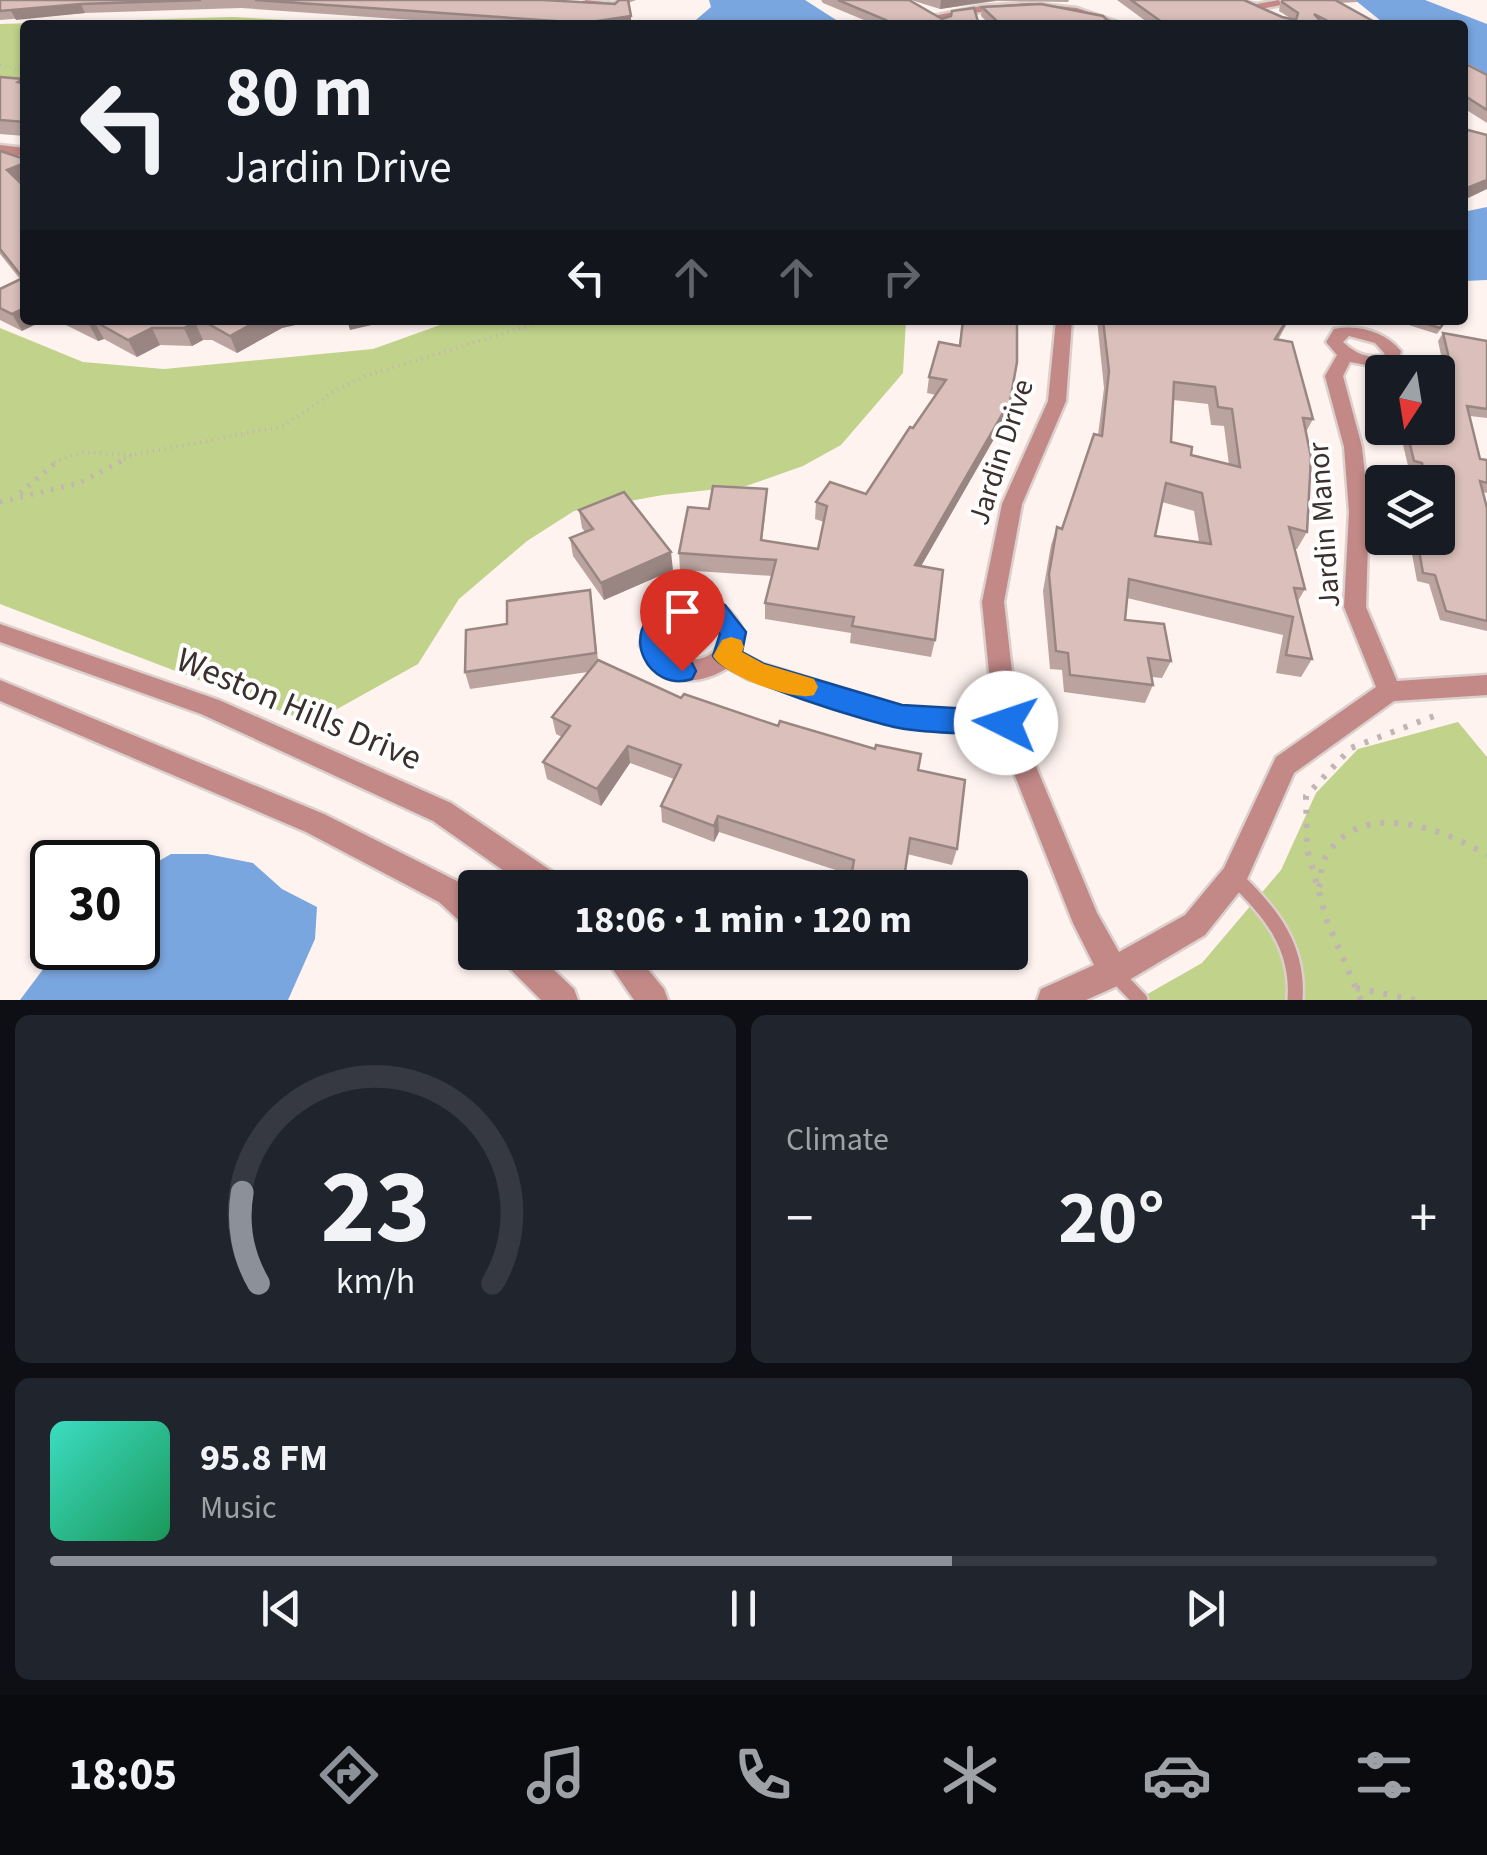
<!DOCTYPE html>
<meta charset="utf-8">
<style>
:root{--surface:#171b24;--page:#20242c;--text:#f1f3f6;--muted:#9ea1a6;--line:#363941;--accent:#8c9099}
body{margin:0;font-family:"Source Sans 3",sans-serif;background:var(--page);color:var(--text);height:100vh;display:flex;flex-direction:column;font-size:38px;white-space:nowrap}
*{box-sizing:border-box;margin:0}
p{font-size:32px;color:var(--muted)}
.icon{flex:none;width:55px;height:55px;fill:none;stroke:currentColor;stroke-width:2;stroke-linecap:round;stroke-linejoin:round}
.map{position:relative;height:1000px;overflow:hidden}
.side{display:flex;flex-direction:column;gap:15px;padding:15px;background:#0d0f14;flex:1}
.side>*{flex:none}
.guide{position:absolute;left:20px;top:20px;width:1448px;height:305px;border-radius:10px;box-shadow:0 2px 8px #0004;background:#171b24;color:var(--text);overflow:hidden}
.needle{width:65px;rotate:192deg}
.fabs{position:absolute;left:1365px;top:355px;display:grid;gap:20px}
.fabs a{display:grid;place-items:center;width:90px;height:90px;border-radius:10px;background:var(--surface);box-shadow:0 2px 8px #0004;font-size:50px}
.speed{position:absolute;left:30px;top:840px;display:flex;gap:20px;font-size:50px;font-weight:700;text-align:center}
.speed>*{display:grid;place-content:center;width:130px;height:130px;border-radius:50%;background:var(--surface);box-shadow:0 2px 8px #0004;line-height:1}
.speed .limit{border:5px solid #111;border-radius:15px;background:#fff;color:#111}
.pin{position:absolute;display:grid;place-items:center;width:85px;height:85px;color:#fff;margin:-102px -42px;border-radius:50% 50% 50% 0;rotate:-45deg;box-shadow:0 0 10px #0007}
.pin .icon{rotate:45deg}
.me{position:absolute;width:110px;margin:-55px;rotate:274deg;stroke-linejoin:round;filter:drop-shadow(0 0 8px #0008)}
.turn{display:flex;align-items:center;gap:35px;height:210px;padding:0 40px;font-size:45px}
.turn .icon{width:130px;height:130px;stroke-width:2.5}
.turn b{display:block;font-size:70px;line-height:85px}
.lanes{display:flex;align-items:center;height:95px;padding:0 40px;background:#0003;justify-content:center;gap:50px;direction:ltr}
.lanes .off{opacity:.35}
.big{font-size:75px;font-weight:700;line-height:1.1}
.side .widget{flex:1;display:flex;flex-direction:column;justify-content:center;gap:15px;min-width:0;padding:0 35px;border-radius:15px;background:var(--page)}
.side .dial{align-items:center;gap:0}
.dial svg{height:260px;overflow:visible;fill:none;stroke:var(--line);stroke-width:7;stroke-linecap:round;text-anchor:middle}
.dial text{fill:var(--text);stroke:none}
.song{display:flex;align-items:center;gap:30px}
.cover{width:120px;height:120px;border-radius:15px;background:linear-gradient(135deg,hsl(170 70% 55%),hsl(150 70% 35%))}
.played{height:10px;border-radius:5px;background:linear-gradient(90deg,var(--accent) 65%,var(--line) 65%)}
.keys{display:flex;justify-content:space-around;direction:ltr}
.heat{display:flex;justify-content:space-between;align-items:center;font-size:55px;direction:ltr}
.side .tiles{flex:1;display:grid;gap:15px;grid-template-columns:1fr 1fr}
.widget:last-child{grid-column:span 2}
.trip{position:absolute;left:458px;top:870px;width:570px;height:100px;border-radius:10px;background:var(--surface);box-shadow:0 2px 8px #0004;font-weight:700;line-height:100px;text-align:center}
.tabs{display:flex;height:160px;justify-content:space-around;align-items:center;background:#090b0e;color:var(--muted)}
.tabs .icon{width:70px;height:70px}
.tabs .on{color:var(--accent)}
.tabs b{font-size:45px;color:var(--text)}
.map>svg:first-child{display:block}
.green{fill:#c1d28b}
.water{fill:#7aa6df}
.lines{fill:none;stroke-linecap:round;stroke-linejoin:round}
.lane-casing{stroke:#dbd0cc;stroke-width:20}
.street-casing{stroke:#dbd0cc;stroke-width:5}
.path-far3{stroke:#c0b5b2;stroke-width:2.5;stroke-dasharray:1 4;stroke-linecap:butt}
.path-far2{stroke:#c0b5b2;stroke-width:4;stroke-dasharray:1 5;stroke-linecap:butt}
.path-far1{stroke:#c0b5b2;stroke-width:5;stroke-dasharray:2.5 8;stroke-linecap:butt}
.path{stroke:#c0b5b2;stroke-width:6;stroke-dasharray:4 10;stroke-linecap:butt}
.lane{stroke:#c28987;stroke-width:15}
.street{fill:#c28987;fill-rule:evenodd}
.wall{fill:#bba4a0;fill-rule:evenodd}
.shaded-wall{fill:#998682}
.building{fill:#dabfba;stroke:#998682;stroke-width:2.5;fill-rule:evenodd}
.route{fill:#1a73e8;stroke:#114b97;stroke-width:2.5}
.slow{fill:#f59e0b}
.labels{text-anchor:middle;dominant-baseline:central;stroke-width:8;stroke-linejoin:round;paint-order:stroke}
.street-label{font-size:30px;fill:#3b302d;stroke:#fff}
.near-street-label{font-size:35px;fill:#3b302d;stroke:#fff}
</style>
<div class="map">
<svg width="1487" height="1000" viewBox="0 0 1487 1000">
<rect width="100%" height="100%" fill="#fef3ef"/>
<g class="green">
<path d="M232 17 385 25H25V85L0 83V24Z"/>
<path d="M454 320H906L903 373 841 445 803 466 746 486 663 495 574 511 527 541 459 599 418 664 312 723 0 604V328L83 362 164 369 373 349Z"/>
<path d="M1458 722 1487 757V1000H1137L1202 963 1281 870 1316 793 1358 749Z"/>
</g>
<g class="water">
<path d="M709 0H805L844 25H690L711 7Z"/>
<path d="M1355 0H1425L1487 24V74L1463 61 1462 25H1386Z"/>
<path d="M1487 207V280L1463 281V212Z"/>
<path d="M171 854H207L253 863 282 889 317 907 315 939 288 1000H20L59 948H138V873Z"/>
</g>
<g class="lines">
<defs>
<g id="lane">
<path d="M1234 877C1271 912 1299 947 1295 1000"/>
<path d="M1116 975 1140 1000"/>
</g>
<g id="street">
<path d="M585 0 613 3 624 0 616 9 586 7Z"/>
<path d="M1232 0 1257 4 1279 0 1281 5 1256 10Z"/>
<path d="M1029 3 1077 8 1126 25C1102 25 1079 14 1055 11 1014 6 974 12 934 20L929 17 981 6Z"/>
<path d="M0 145 25 148V156L0 153Z"/>
<path d="M1056 320H1072L1066 401 1022 504 1004 602 1018 723 1097 913 1119 952 1185 915 1224 868 1276 757 1376 687 1344 607 1349 512 1344 447 1325 376 1337 355 1326 342 1334 329C1359 324 1385 332 1401 351L1399 360 1377 367 1350 362 1343 376 1362 447 1369 512 1366 607 1397 681 1487 675V695L1394 701 1294 773 1244 886 1205 935 1124 983 1086 1000H1037L1041 989 1094 965 1073 923 998 733 902 727 748 679 728 668C691 690 660 682 640 645 645 612 671 596 703 601 710 602 719 602 725 607 733 613 740 624 744 632L739 652 763 664 902 707 993 712 982 602 1002 504 1048 401ZM1349 336 1375 343 1385 354C1368 360 1355 353 1343 342ZM687 616 709 619 721 634C717 660 697 662 675 658L663 643 669 626Z"/>
<path d="M0 624 219 700 451 803 562 878 566 888H528L433 821 201 714 0 642Z"/>
<path d="M0 680 324 814 459 882 475 897V930L465 926 439 902 306 832 0 701Z"/>
<path d="M499 952H535L574 989 578 1000H541L503 962Z"/>
<path d="M601 952H634L664 989 668 1000H634Z"/>
</g>
</defs>
<use href="#lane" class="lane-casing"/>
<use href="#street" class="street-casing"/>
<path class="path-far3" d="M0 65 25 71"/>
<g class="path-far2">
<path d="M54 462 83 452 133 455"/>
<path d="M119 462 133 455 284 426 333 392 365 376 547 320"/>
</g>
<g class="path-far1">
<path d="M20 493 59 460"/>
<path d="M0 502 79 483 124 460"/>
</g>
<g class="path">
<path d="M1319 887C1321 878 1321 864 1326 856 1361 798 1442 828 1487 855"/>
<path d="M1356 988 1415 1000"/>
<path d="M1361 1000 1327 921 1307 849 1306 796 1351 748 1434 716"/>
</g>
<use href="#lane" class="lane"/>
<use href="#street" class="street"/>
</g>
<g class="wall">
<path d="M0 0H543L615 4 619 0H636L628 3 631 25H484L241 8 85 13 0 20Z"/>
<path d="M821 0H909L942 19 979 25H876L823 3Z"/>
<path d="M911 0H1069L1068 2 997 1 940 9Z"/>
<path d="M1117 0H1244L1282 17 1290 18 1279 11 1281 0H1357V2L1340 3 1380 25H1151Z"/>
<path d="M982 7 1112 25H990L981 16Z"/>
<path d="M1462 62 1487 75V123L1462 107Z"/>
<path d="M0 77 25 83V136L0 134Z"/>
<path d="M0 151 25 159V182L21 183 25 187 22 331 0 320V289L20 279 0 254Z"/>
<path d="M56 320H317L282 328 237 353 212 340H203L192 346 160 345 137 357 104 339 98 341Z"/>
<path d="M962 320H1017L1010 401 1006 418 921 566 935 640 931 657 850 643 851 633 765 619V603L772 576 680 570 679 553 709 509 766 506 762 541 818 549 824 522 815 519 816 502 866 494 936 395 927 393 929 377 959 346Z"/>
<path d="M1097 320H1289L1278 340 1313 419 1306 432 1307 532 1297 549H1295L1305 589 1298 601 1312 659 1301 677 1276 673 1283 635 1127 598 1125 620 1171 661 1162 678 1152 677 1153 685 1145 703 1064 692 1062 670 1050 669 1043 591 1051 545 1057 527 1062 529 1098 435 1104 388ZM1173 400 1208 404 1211 425 1224 426 1229 465 1191 455 1171 442ZM1162 502 1194 511 1199 542 1155 536Z"/>
<path d="M1393 320H1447L1437 334Z"/>
<path d="M1443 333 1487 341V418L1470 416 1480 459 1487 460V493L1483 492 1487 508V631L1440 620 1429 584 1417 581 1412 554 1417 547 1416 538H1438V482H1418L1417 472 1409 470 1399 428H1438V375L1441 369H1444L1438 341Z"/>
<path d="M579 510 673 570 604 600 573 556 570 538 585 532 582 528Z"/>
<path d="M590 590 598 660 681 698 918 770 957 849 952 865 907 854 902 888H849L851 875 719 832 714 842 662 822 661 806 674 779 630 763 601 806 547 779 543 762 562 737 556 734 552 717 588 672 470 689 465 672 507 624Z"/>
</g>
<g class="shaded-wall">
<path d="M941 0H997L940 9Z"/>
<path d="M81 4 85 13 16 20 11 11Z"/>
<path d="M631 16V25H585L584 23Z"/>
<path d="M25 163V182L15 186 7 170Z"/>
<path d="M1487 180V189L1462 201V190Z"/>
<path d="M25 308V320H45L22 331 12 314Z"/>
<path d="M259 320H317L282 328 237 353 230 336Z"/>
<path d="M347 320H389V321L350 330Z"/>
<path d="M94 321 104 339 98 341 89 324Z"/>
<path d="M195 322 203 340 192 346 184 328Z"/>
<path d="M152 328 160 345 137 357 128 340Z"/>
<path d="M1010 401 1006 418 912 582 915 565Z"/>
<path d="M671 552 673 570 604 600 601 583Z"/>
<path d="M628 746 630 763 601 806 597 789Z"/>
<path d="M718 816 719 832 714 842V826Z"/>
</g>
<g class="building">
<path d="M0 0H201L81 4 0 11Z"/>
<path d="M255 0H543L615 4 619 0H628L631 16 584 23Z"/>
<path d="M838 0H909L942 19 951 16 952 11 974 8 979 25H893L886 20Z"/>
<path d="M1131 0H1244L1282 17 1296 20 1298 13 1282 2 1283 0H1335L1380 25H1336L1314 14 1324 25H1166Z"/>
<path d="M1041 4 1103 16 1112 25H1001L982 7Z"/>
<path d="M1462 62 1487 75V110L1462 94Z"/>
<path d="M0 77 23 79 18 82 25 84V122L0 120Z"/>
<path d="M1468 130 1487 135V180L1462 190V138Z"/>
<path d="M0 151 25 159V163L7 170 25 187V308L12 314 0 308V289L23 278 0 249Z"/>
<path d="M81 320H259L230 336 205 322H195L184 328H152L128 340 94 321 89 324Z"/>
<path d="M963 320H1017V362L1010 401 915 565 943 570 935 640 852 626 854 617 765 603 776 560 679 553 688 507 709 509 713 486 767 489 761 540 818 549 827 506 816 502 830 482 866 494 910 427 913 428 946 380 929 377 939 342 960 346Z"/>
<path d="M1103 320H1287L1275 339 1292 342 1313 419 1303 418 1311 457 1307 532 1289 527 1305 589 1294 588 1312 659 1286 655 1293 617 1129 579 1125 620 1164 624 1171 661 1148 658 1153 685 1070 675 1068 653 1056 651 1049 574 1057 527 1062 529 1094 434 1102 436 1109 371ZM1174 382 1215 387 1218 407 1232 409 1240 467 1191 455 1192 447 1171 442ZM1166 483 1202 493 1211 544 1155 536Z"/>
<path d="M1414 320H1446L1440 328Z"/>
<path d="M1443 333 1487 341V409L1467 406 1480 459 1487 460V483L1480 481 1487 508V621L1446 611 1435 575 1423 573 1418 545 1424 546 1423 538H1438V482H1425L1422 463 1414 461 1406 428H1438V382H1442L1441 369 1452 371Z"/>
<path d="M624 492 671 552 601 583 570 538 593 529 579 510Z"/>
<path d="M590 590 596 653 465 672 466 630 507 624V601Z"/>
<path d="M598 660 681 698 684 694 778 726 780 721 875 749 876 745 921 754 918 770 965 780 957 849 910 838 903 885 852 872 854 860 718 816 714 826 661 806 681 765 628 746 597 789 543 762 570 726 552 717Z"/>
</g>
<path class="route" d="M701 597 725 605 746 632 742 652 764 664 902 705 1006 711 1016 715 1020 723 1016 732 1006 735C973 733 938 734 905 729 876 725 724 678 713 656L720 634 701 617 678 620 665 635 666 649 692 663 696 671 692 679C649 693 617 633 662 605 672 599 690 599 701 597Z"/>
<path class="slow" d="M731 637 741 640 744 647 742 652 764 664 814 679 818 687 814 695C794 702 723 675 713 656L722 640Z"/>
<g class="labels">
<g class="street-label">
<text transform="translate(1001 452) rotate(-72)">Jardin Drive</text>
<text transform="translate(1324 525) rotate(-94)">Jardin Manor</text>
</g>
<g class="near-street-label">
<text transform="translate(299 709) rotate(23)">Weston Hills Drive</text>
</g>
</g>
</svg>
<div class="fabs">
<a><svg class="needle" viewBox="-14 -14 28 28"><path d="M0-13l5 13h-10z" fill="#e53935"/><path d="M0 13l5-13h-10z" fill="#9ea1a6"/></svg></a>
<a><svg class="icon" aria-label="layers" viewBox="0 0 24 24"><path d="M12 4l9 5-9 5-9-5zM3 14l9 5 9-5"/></svg></a>
</div>
<div class="speed"><div class="limit">30</div></div>
<div class="pin" style="left:682px;top:671px;background:#d93025"><svg class="icon" aria-label="arrive" viewBox="0 0 24 24"><path d="M6 21V4h12l-3 4 3 4H6"/></svg></div>
<svg class="me" style="left:1006px;top:723px" viewBox="-20 -20 40 40"><circle r="19" fill="#fff"/><path d="M0-13L10 11 0 6-10 11z" fill="#1a73e8"/></svg>
<div class="trip">18:06 · 1 min · 120 m</div>
<div class="guide">
<div class="turn"><svg class="icon" aria-label="left" viewBox="0 0 24 24"><path d="M17 20v-9H6M10 6l-5 5 5 5"/></svg><div><b>80 m</b>Jardin Drive</div></div>
<div class="lanes"><svg class="icon" aria-label="left" viewBox="0 0 24 24"><path d="M17 20v-9H6M10 6l-5 5 5 5"/></svg><svg class="icon off" aria-label="ahead" viewBox="0 0 24 24"><path d="M12 20V5M6 11l6-6 6 6"/></svg><svg class="icon off" aria-label="ahead" viewBox="0 0 24 24"><path d="M12 20V5M6 11l6-6 6 6"/></svg><svg class="icon off" aria-label="right" viewBox="0 0 24 24"><path d="M7 20v-9h11M14 6l5 5-5 5"/></svg></div>
</div>
</div>
<section class="side">
<div class="tiles">
<div class="widget dial"><svg viewBox="0 0 100 80">
<path d="M14 69A42 42 0 1 1 86 69"/>
<path d="M14 69A42 42 0 0 1 9 41" stroke="#8c9099"/>
<text x="50" y="56" font-size="32" font-weight="700">23</text>
<text x="50" y="72" font-size="11">km/h</text>
</svg></div>
<div class="widget"><p>Climate</p>
<div class="heat"><a>−</a><b class="big">20°</b><a>+</a></div>
</div>
<div class="widget">
<div class="song"><i class="cover"></i><div><b>95.8 FM</b><p>Music</p></div></div>
<div class="played"></div>
<div class="keys"><svg class="icon" aria-label="previous" viewBox="0 0 24 24"><path d="M18 5L8 12l10 7zM5 5v14"/></svg><svg class="icon" aria-label="pause" viewBox="0 0 24 24"><path d="M8 5v14M16 5v14"/></svg><svg class="icon" aria-label="next" viewBox="0 0 24 24"><path d="M6 5l10 7-10 7zM19 5v14"/></svg></div>
</div>
</div>
</section>
<nav class="tabs">
<b>18:05</b>
<svg class="icon on" aria-label="directions" viewBox="0 0 24 24"><path d="M12 3l9 9-9 9-9-9zM9 14v-3h6M13 9l2 2-2 2"/></svg>
<svg class="icon" aria-label="music" viewBox="0 0 24 24"><path d="M9 18V5l10-2v13"/><circle cx="6" cy="18" r="3"/><circle cx="16" cy="16" r="3"/></svg>
<svg class="icon" aria-label="phone" viewBox="0 0 24 24"><path d="M5 4h4l2 5-3 2q2 4 5 5l2-3 5 2v4C11 20 4 13 5 4z"/></svg>
<svg class="icon" aria-label="climate" viewBox="0 0 24 24"><path d="M12 3v18M4 7l16 10M4 17L20 7"/></svg>
<svg class="icon" aria-label="car" viewBox="0 0 24 24"><path d="M5 17H2v-5l4-1 3-4h7l3 4 3 1v5h-3M9 17h6M6 11h13"/><circle cx="7" cy="17" r="2"/><circle cx="17" cy="17" r="2"/></svg>
<svg class="icon" aria-label="filters" viewBox="0 0 24 24"><path d="M4 7h16M4 17h16"/><circle cx="9" cy="7" r="2"/><circle cx="15" cy="17" r="2"/></svg>
</nav>
